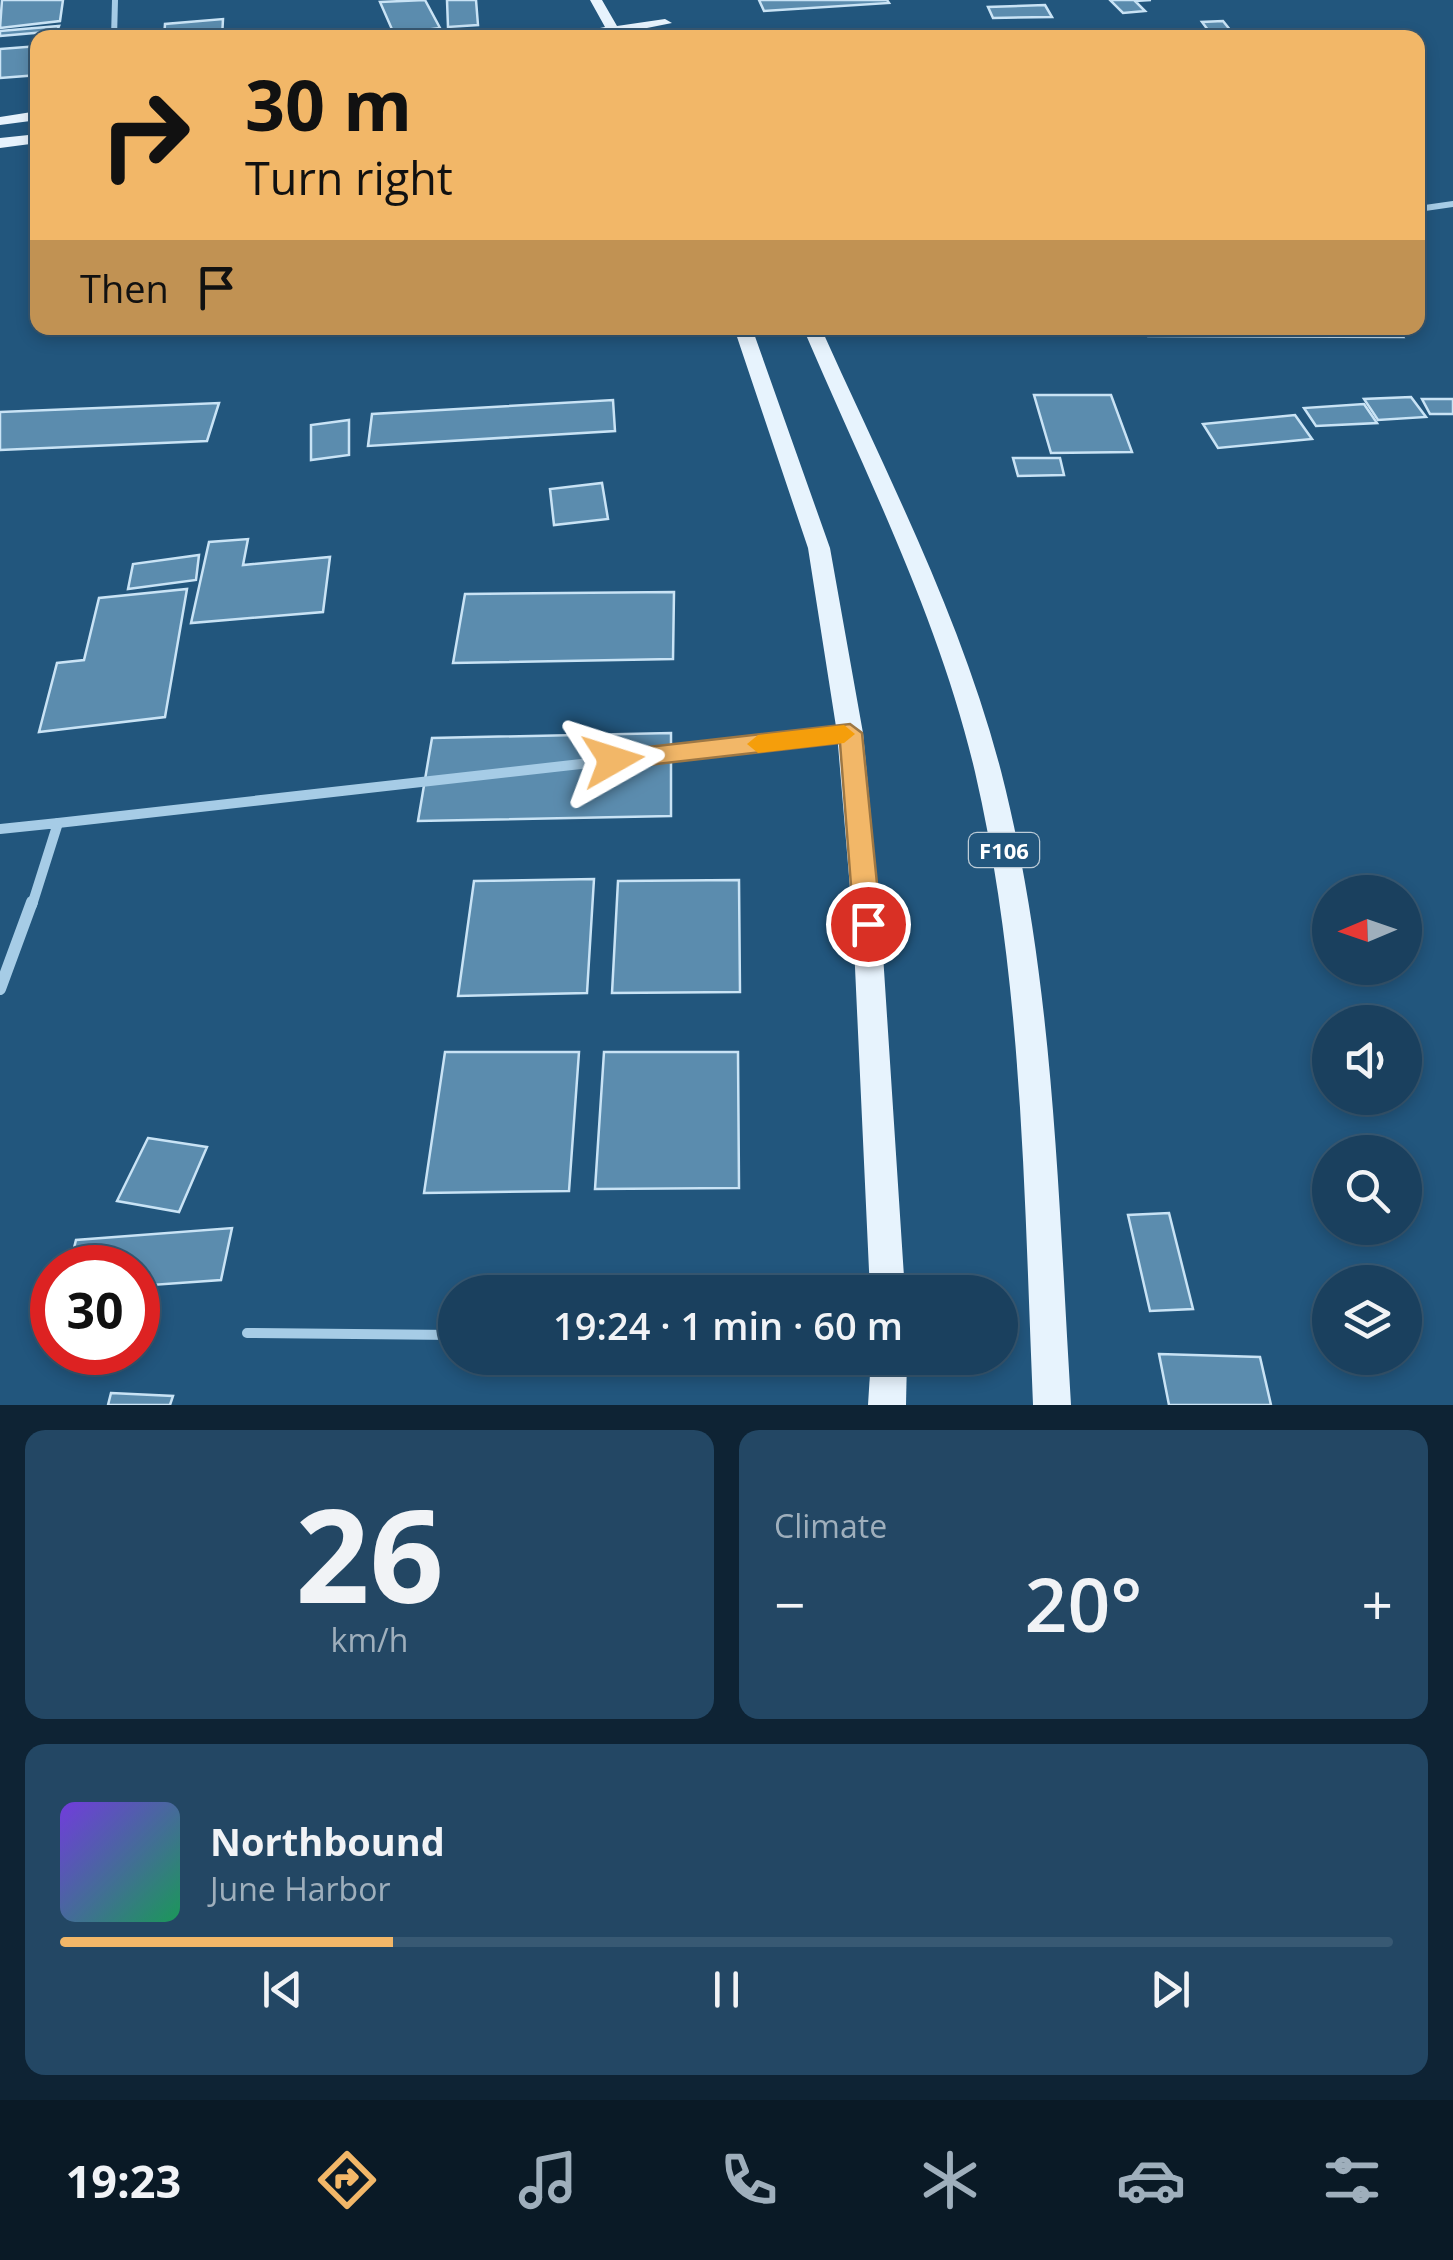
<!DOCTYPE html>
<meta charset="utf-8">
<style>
:root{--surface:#1a405e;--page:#234764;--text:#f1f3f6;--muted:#9fafbc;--line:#385973;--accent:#f2b768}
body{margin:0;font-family:"Open Sans",sans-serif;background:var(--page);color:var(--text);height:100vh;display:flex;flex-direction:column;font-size:38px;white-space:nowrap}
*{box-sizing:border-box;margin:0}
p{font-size:32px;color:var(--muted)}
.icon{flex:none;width:55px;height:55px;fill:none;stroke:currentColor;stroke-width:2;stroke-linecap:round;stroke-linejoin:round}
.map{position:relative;height:1405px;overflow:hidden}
.side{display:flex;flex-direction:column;gap:25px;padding:25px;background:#0e2334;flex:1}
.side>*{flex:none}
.banner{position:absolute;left:30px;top:30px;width:1395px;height:305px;border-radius:20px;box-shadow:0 5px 15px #0003,0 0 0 2px var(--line);background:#f2b768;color:#111;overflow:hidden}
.needle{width:65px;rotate:268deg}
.fabs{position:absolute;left:1312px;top:875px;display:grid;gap:20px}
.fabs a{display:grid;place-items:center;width:110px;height:110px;border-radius:50%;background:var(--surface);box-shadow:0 5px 15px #0003,0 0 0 2px var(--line);font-size:50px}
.speed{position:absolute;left:30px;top:1245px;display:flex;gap:20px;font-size:50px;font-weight:700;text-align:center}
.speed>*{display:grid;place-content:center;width:130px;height:130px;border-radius:50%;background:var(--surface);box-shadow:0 5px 15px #0003,0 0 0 2px var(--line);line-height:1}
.speed .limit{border:15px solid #d22;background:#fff;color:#111}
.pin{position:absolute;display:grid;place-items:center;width:85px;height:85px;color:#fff;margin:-42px;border:5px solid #fff;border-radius:50%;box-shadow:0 2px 10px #0007}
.me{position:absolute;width:110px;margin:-55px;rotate:84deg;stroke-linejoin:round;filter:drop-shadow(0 0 8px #0008)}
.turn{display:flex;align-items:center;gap:35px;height:210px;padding:0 50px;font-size:45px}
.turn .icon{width:130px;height:130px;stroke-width:2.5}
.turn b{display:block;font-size:70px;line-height:85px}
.then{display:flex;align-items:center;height:95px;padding:0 50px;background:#0003;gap:20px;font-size:38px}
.big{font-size:75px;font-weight:600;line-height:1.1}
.side .card{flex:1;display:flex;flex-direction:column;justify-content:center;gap:15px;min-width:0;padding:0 35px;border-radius:20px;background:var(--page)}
.side .dial{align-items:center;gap:0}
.dial b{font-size:130px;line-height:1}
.song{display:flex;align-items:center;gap:30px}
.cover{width:120px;height:120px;border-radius:15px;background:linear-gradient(135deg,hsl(260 70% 55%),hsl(150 70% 35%))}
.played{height:10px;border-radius:5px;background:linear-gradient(90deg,var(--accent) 25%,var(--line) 25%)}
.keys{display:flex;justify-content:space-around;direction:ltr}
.heat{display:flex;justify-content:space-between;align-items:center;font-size:55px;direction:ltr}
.side .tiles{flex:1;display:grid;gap:25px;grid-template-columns:1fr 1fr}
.card:last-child{grid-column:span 2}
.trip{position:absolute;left:438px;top:1275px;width:580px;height:100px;border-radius:50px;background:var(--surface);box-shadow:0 5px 15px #0003,0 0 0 2px var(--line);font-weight:600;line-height:100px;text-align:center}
.tabs{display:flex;height:160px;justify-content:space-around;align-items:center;background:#0a1a26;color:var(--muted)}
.tabs .icon{width:70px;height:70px}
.tabs .active{color:var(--accent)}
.tabs b{font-size:45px;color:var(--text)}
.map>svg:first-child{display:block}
.building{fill:#5b8cae;stroke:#c9e3f5;stroke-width:2.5}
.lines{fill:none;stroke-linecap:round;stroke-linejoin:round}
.lane{stroke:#a6cce6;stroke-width:10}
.street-far2{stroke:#a6cce6;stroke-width:6}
.street-far1{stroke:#a6cce6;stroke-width:10}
.street{stroke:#a6cce6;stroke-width:12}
.primary{fill:#e7f3fd;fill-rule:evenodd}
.route{fill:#f2b768;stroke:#9d7744;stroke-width:2.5}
.slow{fill:#f59e0b}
.labels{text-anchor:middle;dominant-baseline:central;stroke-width:10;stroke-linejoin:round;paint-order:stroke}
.shield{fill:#22567d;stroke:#bdccd8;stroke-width:2.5}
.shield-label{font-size:22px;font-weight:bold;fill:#fff}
</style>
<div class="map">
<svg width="1453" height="1405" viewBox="0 0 1453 1405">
<rect width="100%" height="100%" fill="#22567d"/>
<g class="building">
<path d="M2 0H63L60 21 0 28Z"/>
<path d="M425 0 440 28 394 34 380 2Z"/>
<path d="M447 0H476L478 25 448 27Z"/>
<path d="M759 0H887L889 3 764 11Z"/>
<path d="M1110 0H1151L1135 1 1145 11 1123 13Z"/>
<path d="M1045 5 1052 17 993 18 988 7Z"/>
<path d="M223 19 222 38H164L165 24Z"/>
<path d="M1223 21 1231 31 1305 30 1312 38H1214L1202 22Z"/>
<path d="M59 26 57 31 0 36V31Z"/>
<path d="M38 46V75L0 78V49Z"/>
<path d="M1144 328H1397L1403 337 1148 336Z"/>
<path d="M1034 395H1111L1132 452 1051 453Z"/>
<path d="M1411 397 1426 417 1378 420 1364 399Z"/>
<path d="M1422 399H1453V414H1430Z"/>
<path d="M613 400 615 431 368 446 372 414Z"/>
<path d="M219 403 207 441 0 450V412Z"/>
<path d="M1364 404 1377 423 1316 426 1304 408Z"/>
<path d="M1295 415 1312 439 1218 448 1203 424Z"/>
<path d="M349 420V455L311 460V425Z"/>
<path d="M1013 458H1060L1064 475 1018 476Z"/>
<path d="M602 483 608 519 554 525 550 489Z"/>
<path d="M248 539 243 565 330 557 323 612 191 623 209 542Z"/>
<path d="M199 555 196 580 128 589 133 564Z"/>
<path d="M187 589 165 717 39 732 57 663 84 660 99 598Z"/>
<path d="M674 592 673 659 453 663 465 594Z"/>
<path d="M671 733V816L418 821 432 738Z"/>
<path d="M594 879 587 993 458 996 474 881Z"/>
<path d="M739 880 740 992 612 993 618 881Z"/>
<path d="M445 1052H579L569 1191 424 1193Z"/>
<path d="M604 1052H738L739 1188 595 1189Z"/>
<path d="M148 1138 207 1147 179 1212 117 1201Z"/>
<path d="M1169 1213 1193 1309 1150 1311 1128 1215Z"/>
<path d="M232 1228 221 1280 138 1286V1268H69L76 1240Z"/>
<path d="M1159 1354 1260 1357 1271 1405H1169Z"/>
<path d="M111 1393 173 1396 170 1405H108Z"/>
</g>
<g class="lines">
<path class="lane" d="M247 1333 455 1335"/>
<g class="street-far2">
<path d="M114 38 115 0"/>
<path d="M1418 209 1453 204"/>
</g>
<g class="street-far1">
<path d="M58 823 847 734"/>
<path d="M0 829 58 823 32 905"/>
</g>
<path class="street" d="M0 989 32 902"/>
<g class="primary">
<path d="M590 0H602L617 26 665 19 672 23 622 33 624 38H551L605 27Z"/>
<path d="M38 111V120L0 125V117Z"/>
<path d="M38 134V143L0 148V138Z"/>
<path d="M734 328H752L830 548 863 733 881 924 905 1292H870L853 924 837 733 808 548Z"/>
<path d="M803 328H821C886 473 961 617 1001 771 1054 978 1058 1194 1071 1405H1033C1024 1194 1023 979 975 772 939 618 865 473 803 328Z"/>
<path d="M871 1358H907L906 1405H868Z"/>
</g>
</g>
<path class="route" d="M850 724 862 733 881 924 877 932 868 935 858 932 854 924 840 743 613 769 604 767 601 760 604 753 613 751Z"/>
<path class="slow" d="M844 725 855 734 844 743 758 753 747 744 758 735Z"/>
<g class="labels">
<rect class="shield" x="969" y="833" width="70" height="34" rx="8"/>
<g class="shield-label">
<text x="1004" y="850">F106</text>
</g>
</g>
</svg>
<div class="fabs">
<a><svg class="needle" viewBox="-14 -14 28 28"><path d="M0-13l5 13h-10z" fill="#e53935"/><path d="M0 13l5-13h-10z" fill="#9fafbc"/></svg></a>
<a><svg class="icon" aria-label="sound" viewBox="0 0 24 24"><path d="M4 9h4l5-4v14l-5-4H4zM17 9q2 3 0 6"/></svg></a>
<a><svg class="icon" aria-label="search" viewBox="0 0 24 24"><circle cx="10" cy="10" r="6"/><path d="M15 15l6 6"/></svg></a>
<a><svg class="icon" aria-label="layers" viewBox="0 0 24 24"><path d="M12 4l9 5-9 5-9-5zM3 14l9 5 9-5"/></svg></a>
</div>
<div class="speed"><div class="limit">30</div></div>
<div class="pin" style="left:868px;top:924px;background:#d93025"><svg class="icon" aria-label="arrive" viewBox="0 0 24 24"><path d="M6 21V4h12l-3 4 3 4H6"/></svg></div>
<svg class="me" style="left:613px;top:760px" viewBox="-20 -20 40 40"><path d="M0-17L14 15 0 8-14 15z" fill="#f2b768" stroke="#fff" stroke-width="4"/></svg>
<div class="trip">19:24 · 1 min · 60 m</div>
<div class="banner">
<div class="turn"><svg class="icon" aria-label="right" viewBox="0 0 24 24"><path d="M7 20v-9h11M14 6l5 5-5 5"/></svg><div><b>30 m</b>Turn right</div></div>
<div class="then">Then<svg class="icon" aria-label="arrive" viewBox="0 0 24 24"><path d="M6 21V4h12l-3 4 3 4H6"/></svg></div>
</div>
</div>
<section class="side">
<div class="tiles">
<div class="card dial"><b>26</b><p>km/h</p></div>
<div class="card"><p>Climate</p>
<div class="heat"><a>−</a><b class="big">20°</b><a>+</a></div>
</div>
<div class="card">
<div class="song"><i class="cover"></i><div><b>Northbound</b><p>June Harbor</p></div></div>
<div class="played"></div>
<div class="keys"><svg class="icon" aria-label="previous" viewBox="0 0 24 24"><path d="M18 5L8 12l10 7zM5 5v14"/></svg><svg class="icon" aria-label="pause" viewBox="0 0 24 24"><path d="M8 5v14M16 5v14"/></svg><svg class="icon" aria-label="next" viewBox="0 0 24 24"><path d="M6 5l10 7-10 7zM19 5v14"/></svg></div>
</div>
</div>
</section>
<nav class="tabs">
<b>19:23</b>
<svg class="icon active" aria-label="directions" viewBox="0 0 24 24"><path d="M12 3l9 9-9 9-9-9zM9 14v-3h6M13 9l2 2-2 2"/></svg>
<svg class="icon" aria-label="music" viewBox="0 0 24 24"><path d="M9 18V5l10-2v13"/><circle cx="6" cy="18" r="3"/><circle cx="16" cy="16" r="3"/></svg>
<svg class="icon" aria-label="phone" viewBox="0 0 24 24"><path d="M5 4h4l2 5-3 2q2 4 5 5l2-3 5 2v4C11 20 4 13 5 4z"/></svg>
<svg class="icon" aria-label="climate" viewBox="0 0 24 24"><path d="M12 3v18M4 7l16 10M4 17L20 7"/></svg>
<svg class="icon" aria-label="car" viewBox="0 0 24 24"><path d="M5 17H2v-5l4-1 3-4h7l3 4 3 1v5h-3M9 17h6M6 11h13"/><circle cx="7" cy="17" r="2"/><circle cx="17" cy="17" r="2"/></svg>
<svg class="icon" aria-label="filters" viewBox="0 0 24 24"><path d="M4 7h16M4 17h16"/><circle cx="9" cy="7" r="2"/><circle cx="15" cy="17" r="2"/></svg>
</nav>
